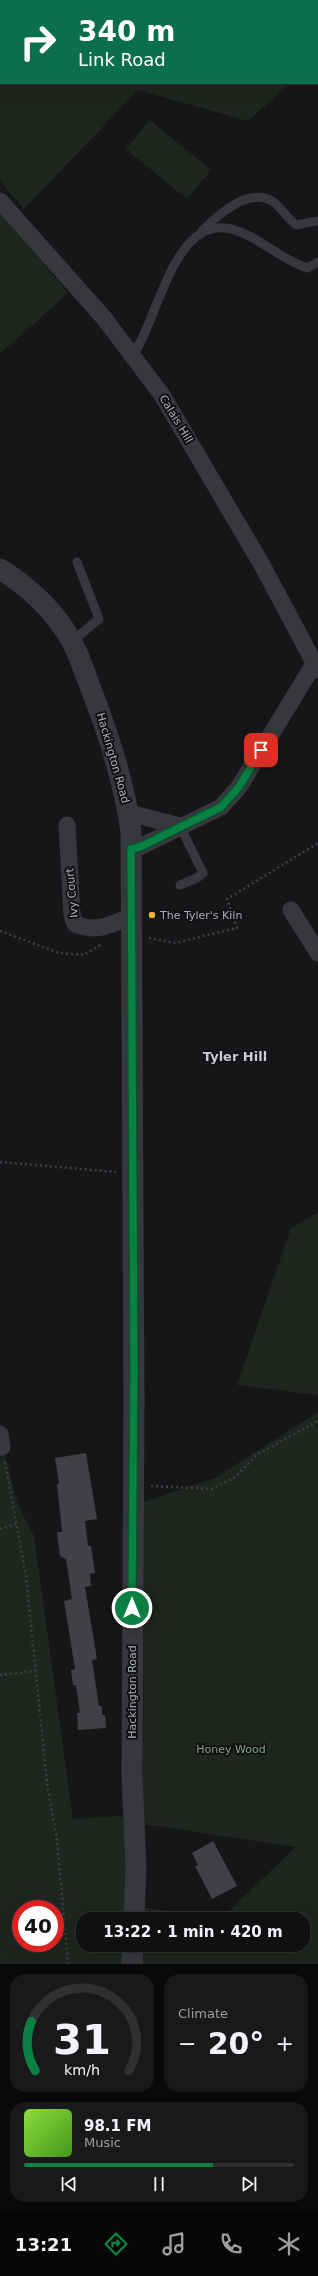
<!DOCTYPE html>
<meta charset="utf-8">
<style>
:root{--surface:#101012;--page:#19191b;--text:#f1f3f6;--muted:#9c9d9f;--line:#303032;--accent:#0b8043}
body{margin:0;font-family:"DejaVu Sans",sans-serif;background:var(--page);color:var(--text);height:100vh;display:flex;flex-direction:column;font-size:15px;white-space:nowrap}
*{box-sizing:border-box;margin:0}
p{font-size:13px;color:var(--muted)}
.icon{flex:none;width:22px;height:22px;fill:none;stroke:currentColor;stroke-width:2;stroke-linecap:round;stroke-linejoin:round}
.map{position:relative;height:1964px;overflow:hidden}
.details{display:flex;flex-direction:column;gap:10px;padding:10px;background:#09090a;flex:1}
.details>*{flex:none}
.banner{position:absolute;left:0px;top:0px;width:318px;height:84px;box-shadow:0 4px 16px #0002,0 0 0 1px var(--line);background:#0b6e4f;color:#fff;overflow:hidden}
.speed{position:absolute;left:12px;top:1900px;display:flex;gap:8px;font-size:20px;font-weight:700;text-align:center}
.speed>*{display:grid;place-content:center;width:52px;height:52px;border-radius:50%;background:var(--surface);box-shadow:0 4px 16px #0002,0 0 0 1px var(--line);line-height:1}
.speed .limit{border:6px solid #d22;background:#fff;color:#111}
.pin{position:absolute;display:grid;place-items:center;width:34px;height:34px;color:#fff;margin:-17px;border-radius:8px;box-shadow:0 2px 6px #0006}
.me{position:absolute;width:44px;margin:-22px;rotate:0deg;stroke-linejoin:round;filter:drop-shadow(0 0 3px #0008)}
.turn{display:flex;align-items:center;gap:14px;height:84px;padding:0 12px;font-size:18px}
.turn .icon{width:52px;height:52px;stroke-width:2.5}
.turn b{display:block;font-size:28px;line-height:34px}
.big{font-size:30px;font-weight:700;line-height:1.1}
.details .tile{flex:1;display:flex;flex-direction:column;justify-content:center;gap:6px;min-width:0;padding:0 14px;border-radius:16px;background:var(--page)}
.details .dial{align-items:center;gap:0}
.dial svg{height:104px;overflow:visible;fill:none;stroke:var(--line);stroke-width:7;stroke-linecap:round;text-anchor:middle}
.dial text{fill:var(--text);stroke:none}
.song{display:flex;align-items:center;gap:12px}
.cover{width:48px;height:48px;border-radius:6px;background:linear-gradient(135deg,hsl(90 70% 55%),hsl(100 70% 35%))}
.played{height:4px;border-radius:2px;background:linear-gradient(90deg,var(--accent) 70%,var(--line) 70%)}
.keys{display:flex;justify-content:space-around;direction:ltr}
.heat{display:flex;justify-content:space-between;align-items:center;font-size:22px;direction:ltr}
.details .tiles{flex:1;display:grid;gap:10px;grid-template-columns:1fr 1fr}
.tile:last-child{grid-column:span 2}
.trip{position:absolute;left:76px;top:1912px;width:234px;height:40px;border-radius:16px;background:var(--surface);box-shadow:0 4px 16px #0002,0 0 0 1px var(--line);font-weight:700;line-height:40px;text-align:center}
.tabs{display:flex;height:64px;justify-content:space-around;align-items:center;background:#060607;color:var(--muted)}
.tabs .icon{width:28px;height:28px}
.tabs .current{color:var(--accent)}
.tabs b{font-size:18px;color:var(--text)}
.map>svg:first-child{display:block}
.green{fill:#1e261f;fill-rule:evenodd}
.building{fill:#404145}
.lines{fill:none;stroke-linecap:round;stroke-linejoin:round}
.path{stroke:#3d3f44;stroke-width:2.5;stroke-dasharray:2 3;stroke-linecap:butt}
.service{stroke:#37383d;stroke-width:9}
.minor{stroke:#37383d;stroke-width:17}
.tertiary{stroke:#37383d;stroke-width:21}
.route-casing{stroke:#07532c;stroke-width:10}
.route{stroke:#0b8043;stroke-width:7}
.poi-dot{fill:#f2b134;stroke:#111113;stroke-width:1.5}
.labels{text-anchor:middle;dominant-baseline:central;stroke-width:4;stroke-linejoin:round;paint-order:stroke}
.street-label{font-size:11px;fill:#a8adb8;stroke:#111113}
.poi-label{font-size:11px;fill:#a8adb8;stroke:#111113;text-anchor:start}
.park-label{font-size:11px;fill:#7fa381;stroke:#111113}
.quarter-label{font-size:13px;font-weight:bold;fill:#c9ccd4;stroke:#111113}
</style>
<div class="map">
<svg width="318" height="1964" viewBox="0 0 318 1964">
<rect width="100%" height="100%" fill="#161618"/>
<g class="green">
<path d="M0 0H318V59L317 1H1V83H291L248 121 138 90 24 209 0 181Z"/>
<path d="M150 120 211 170 187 199 126 149Z"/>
<path d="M0 212 68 293 0 354Z"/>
<path d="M318 1212V1395L237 1385 291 1228Z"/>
<path d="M318 1412V1964H0V1434L17 1503 34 1536 73 1819 118 1816 127 1819 143 1907 213 1919H83V1945H303V1919H221L295 1847 143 1824 144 1502 215 1478ZM21 1909H55V1943H21Z"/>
</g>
<g class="building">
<path d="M86 1453 97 1519 85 1521 88 1546H91L95 1573 90 1574 91 1586 85 1587 97 1659 92 1660 99 1706H102V1715H105L106 1728 78 1730 77 1713H80L76 1685H73L71 1670 75 1669 64 1601 72 1599 66 1559 60 1556 57 1532H62L57 1484 59 1483 55 1458Z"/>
<path d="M213 1841 237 1886 212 1899 195 1866 198 1865 192 1853Z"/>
</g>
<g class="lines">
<g class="path">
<path d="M0 931 59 953 84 955 102 944"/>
<path d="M149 938 175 943 237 928 227 899 318 843"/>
<path d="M0 1162 116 1172"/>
<path d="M5 1462 26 1576 47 1783 57 1840 68 1964"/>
<path d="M151 1486 212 1489 235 1477 258 1454 318 1421"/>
<path d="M0 1529 16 1524"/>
<path d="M0 1675 36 1671"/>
</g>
<g class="service">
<path d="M203 230C218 215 248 187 272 201 281 207 287 218 296 225L318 221"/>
<path d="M132 356C158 323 172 215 231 229 258 236 280 259 307 268L318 262"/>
<path d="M71 642 99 619 77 562"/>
<path d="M180 885 197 878 203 873 180 826"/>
</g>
<g class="minor">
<path d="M0 201 104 318 162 395 262 565 318 670"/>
<path d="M129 813 180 826"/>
<path d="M67 825 72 915 75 924C97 933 111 925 131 916"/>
<path d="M131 849 140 847 221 807 239 787 314 664"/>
<path d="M291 910 318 953"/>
<path d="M0 1434 2 1447"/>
</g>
<g class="tertiary">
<path d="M0 569C24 584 46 603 62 626 74 642 81 662 88 681 107 729 124 780 131 832L134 1399 132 1775 136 1868 134 1919"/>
<path d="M132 1964 133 1945"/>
</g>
</g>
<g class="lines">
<defs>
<path id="route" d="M132 1608 134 1370 131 849 140 847 221 807 239 787 261 750"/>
</defs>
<use href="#route" class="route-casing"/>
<use href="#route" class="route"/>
</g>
<circle class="poi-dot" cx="152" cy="915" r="4"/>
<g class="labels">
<g class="street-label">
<text transform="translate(176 419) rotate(59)">Calais Hill</text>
<text transform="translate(113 758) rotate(74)">Hackington Road</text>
<text transform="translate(72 893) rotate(-95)">Ivy Court</text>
<text transform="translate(132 1692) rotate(-90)">Hackington Road</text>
</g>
<g class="poi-label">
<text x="160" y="915">The Tyler's Kiln</text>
</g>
<g class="park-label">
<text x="231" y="1749">Honey Wood</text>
</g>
<g class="quarter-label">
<text x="235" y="1056">Tyler Hill</text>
</g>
</g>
</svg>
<div class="speed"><div class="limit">40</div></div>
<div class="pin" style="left:261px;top:750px;background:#d93025"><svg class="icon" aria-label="arrive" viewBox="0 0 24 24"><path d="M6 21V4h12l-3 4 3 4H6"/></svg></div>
<svg class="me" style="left:132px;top:1608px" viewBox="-20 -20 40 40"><circle r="17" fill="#0b8043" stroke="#fff" stroke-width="3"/><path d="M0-11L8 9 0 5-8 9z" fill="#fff"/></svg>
<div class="trip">13:22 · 1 min · 420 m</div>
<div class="banner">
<div class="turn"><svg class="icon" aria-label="right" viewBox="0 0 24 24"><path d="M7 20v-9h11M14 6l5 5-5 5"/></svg><div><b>340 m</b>Link Road</div></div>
</div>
</div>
<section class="details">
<div class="tiles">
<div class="tile dial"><svg viewBox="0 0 100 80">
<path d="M14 69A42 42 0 1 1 86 69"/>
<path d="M14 69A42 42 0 0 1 11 31" stroke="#0b8043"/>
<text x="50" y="56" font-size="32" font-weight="700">31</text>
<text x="50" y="72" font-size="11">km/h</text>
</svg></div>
<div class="tile"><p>Climate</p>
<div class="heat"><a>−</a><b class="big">20°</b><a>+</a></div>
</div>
<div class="tile">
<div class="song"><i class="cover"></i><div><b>98.1 FM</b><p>Music</p></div></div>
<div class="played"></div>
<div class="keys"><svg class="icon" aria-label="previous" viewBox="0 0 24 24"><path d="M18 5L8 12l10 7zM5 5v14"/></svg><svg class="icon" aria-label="pause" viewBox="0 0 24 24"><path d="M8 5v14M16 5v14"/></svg><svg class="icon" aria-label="next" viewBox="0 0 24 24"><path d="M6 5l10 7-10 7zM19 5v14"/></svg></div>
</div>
</div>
</section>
<nav class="tabs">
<b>13:21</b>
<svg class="icon current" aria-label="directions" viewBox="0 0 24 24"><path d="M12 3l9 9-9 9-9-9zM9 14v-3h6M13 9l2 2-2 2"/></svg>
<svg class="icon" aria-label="music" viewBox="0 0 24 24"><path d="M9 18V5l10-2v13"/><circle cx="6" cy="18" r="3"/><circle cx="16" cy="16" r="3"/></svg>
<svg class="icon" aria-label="phone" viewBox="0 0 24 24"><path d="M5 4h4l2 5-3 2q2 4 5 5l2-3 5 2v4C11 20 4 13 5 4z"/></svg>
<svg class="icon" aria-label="climate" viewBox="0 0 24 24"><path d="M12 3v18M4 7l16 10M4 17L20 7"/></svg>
</nav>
